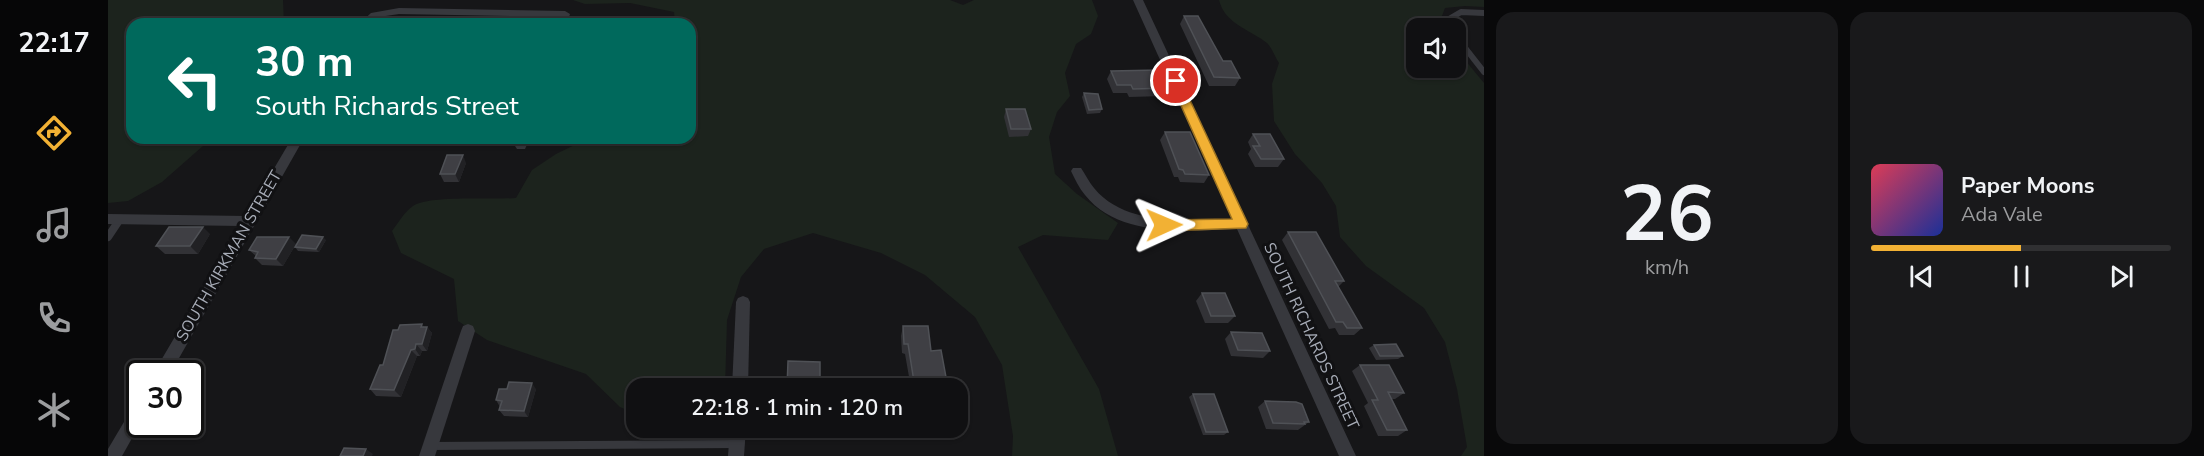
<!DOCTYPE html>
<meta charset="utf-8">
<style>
:root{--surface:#101012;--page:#19191b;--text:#f1f3f6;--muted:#9c9d9f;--line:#303032;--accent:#f2b134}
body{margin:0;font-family:"Nunito Sans",sans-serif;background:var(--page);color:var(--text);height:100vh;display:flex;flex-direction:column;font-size:22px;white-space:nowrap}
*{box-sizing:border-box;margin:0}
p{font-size:20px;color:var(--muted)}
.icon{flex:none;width:33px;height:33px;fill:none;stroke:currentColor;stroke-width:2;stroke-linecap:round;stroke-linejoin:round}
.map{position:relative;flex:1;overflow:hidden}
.panel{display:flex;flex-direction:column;gap:12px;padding:12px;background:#09090a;width:720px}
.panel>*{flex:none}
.top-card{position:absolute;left:18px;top:18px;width:570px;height:126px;border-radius:18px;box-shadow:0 2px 4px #0004,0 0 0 2px var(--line);background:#00695c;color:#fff;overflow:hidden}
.fabs{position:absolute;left:1298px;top:18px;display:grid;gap:12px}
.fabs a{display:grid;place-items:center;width:60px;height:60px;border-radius:12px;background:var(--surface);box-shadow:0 2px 4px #0004,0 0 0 2px var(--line);font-size:30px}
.speed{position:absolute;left:18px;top:360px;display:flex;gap:12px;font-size:30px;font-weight:700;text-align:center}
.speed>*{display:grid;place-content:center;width:78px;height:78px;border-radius:50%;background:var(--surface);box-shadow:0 2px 4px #0004,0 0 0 2px var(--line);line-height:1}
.speed .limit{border:3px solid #111;border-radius:9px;background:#fff;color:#111}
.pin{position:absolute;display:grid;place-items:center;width:51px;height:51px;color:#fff;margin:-26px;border:3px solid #fff;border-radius:50%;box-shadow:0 2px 6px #0007}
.me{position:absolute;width:66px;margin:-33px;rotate:89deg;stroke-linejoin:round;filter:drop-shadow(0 0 4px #0008)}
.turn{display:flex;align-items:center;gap:21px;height:126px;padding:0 30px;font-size:27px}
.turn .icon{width:78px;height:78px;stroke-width:2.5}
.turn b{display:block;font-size:42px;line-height:51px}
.panel .card{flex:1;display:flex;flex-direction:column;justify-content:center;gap:9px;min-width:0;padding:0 21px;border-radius:18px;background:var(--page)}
.panel .dial{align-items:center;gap:0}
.dial b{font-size:78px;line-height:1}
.song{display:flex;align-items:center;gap:18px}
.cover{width:72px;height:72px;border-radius:9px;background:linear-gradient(135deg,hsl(350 70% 55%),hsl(230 70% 35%))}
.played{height:6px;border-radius:3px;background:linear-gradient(90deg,var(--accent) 50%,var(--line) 50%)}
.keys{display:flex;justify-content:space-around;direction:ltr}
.panel .tiles{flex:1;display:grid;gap:12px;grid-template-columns:repeat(2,1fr)}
.trip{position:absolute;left:518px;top:378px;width:342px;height:60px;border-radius:18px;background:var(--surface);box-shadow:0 2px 4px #0004,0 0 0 2px var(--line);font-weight:600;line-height:60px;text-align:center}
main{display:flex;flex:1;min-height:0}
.tabs{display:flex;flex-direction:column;width:108px;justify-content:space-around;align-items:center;background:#060607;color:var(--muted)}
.tabs .icon{width:42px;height:42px}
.tabs .current{color:var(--accent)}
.tabs b{font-size:27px;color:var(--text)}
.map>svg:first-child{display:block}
.green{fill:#1c231d}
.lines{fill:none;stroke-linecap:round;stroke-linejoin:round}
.lane-far1{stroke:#37383d;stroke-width:6}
.lane{stroke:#37383d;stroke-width:8}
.street{fill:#37383d;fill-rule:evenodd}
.wall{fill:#323236}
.shaded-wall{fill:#212124}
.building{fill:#3f3f44;stroke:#4f5156;stroke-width:1.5}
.route{fill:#f2b134;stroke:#9d7322;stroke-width:1.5}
.labels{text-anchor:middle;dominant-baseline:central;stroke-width:6;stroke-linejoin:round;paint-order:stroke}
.street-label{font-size:16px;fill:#a8adb8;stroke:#111113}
</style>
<main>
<nav class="tabs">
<b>22:17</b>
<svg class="icon current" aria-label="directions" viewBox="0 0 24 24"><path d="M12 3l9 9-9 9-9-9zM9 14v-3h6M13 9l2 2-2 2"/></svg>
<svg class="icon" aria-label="music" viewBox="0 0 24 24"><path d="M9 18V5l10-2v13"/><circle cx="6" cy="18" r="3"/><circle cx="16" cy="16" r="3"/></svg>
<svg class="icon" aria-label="phone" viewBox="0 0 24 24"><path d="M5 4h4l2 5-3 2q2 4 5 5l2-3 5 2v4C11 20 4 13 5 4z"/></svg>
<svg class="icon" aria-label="climate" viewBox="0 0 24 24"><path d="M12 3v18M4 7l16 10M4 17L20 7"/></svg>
</nav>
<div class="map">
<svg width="1376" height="456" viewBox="0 0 1376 456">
<rect width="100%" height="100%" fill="#161618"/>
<g class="green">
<path d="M0 0H175L176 24H24V138H104L54 182 20 201 0 203Z"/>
<path d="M465 0H842L855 5 866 0H984L990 16 983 34 968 44 957 73 962 96 949 112 941 137 947 174 969 194 1010 223 1000 240 935 235 910 247 991 389 1010 456H904L905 436 894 365 867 317 817 275 773 253 705 233 656 249 633 277 619 320 617 388H528V414L512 407 478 374 379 340 350 321 346 279 293 253 284 231C290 223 297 211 305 206 321 195 385 200 408 198L424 170 448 154 481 138H582V24H567L566 12 522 3 477 4Z"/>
<path d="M1111 0H1376V7L1357 6 1337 8 1332 21 1336 28H1308V68H1347V48L1376 83V456H1353L1359 447 1349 389 1337 342 1316 308 1258 266 1232 237 1228 206 1214 183 1187 154 1166 121 1164 84 1171 63C1167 57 1164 48 1159 43 1141 29 1117 24 1111 0Z"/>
</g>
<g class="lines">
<g class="lane-far1">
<path d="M1343 28 1341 19 1353 12 1376 13"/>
<path d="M1347 35 1376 72"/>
</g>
<g class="lane">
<path d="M0 237 12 219"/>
<path d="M322 446 629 444"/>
</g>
<g class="street">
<path d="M1025 0H1035L1248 456H1231L1129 229C1080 231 1011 238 977 195 971 188 967 179 963 171L965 168H973C977 174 981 182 986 188 1018 227 1079 220 1124 219Z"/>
<path d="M291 8 457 11 462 14 459 24H449L451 17 291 14 271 17 262 24H251L263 13Z"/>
<path d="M184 138H196L62 374H45L132 226 0 224V214L138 216Z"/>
<path d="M410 138H422L417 149H409L407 146Z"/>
<path d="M635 296 640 298 642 302 640 388H624L628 302 630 298Z"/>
<path d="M360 324 365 326 367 331 327 456H311L353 331 355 326Z"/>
<path d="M32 403V424L14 456H0V449L26 405Z"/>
<path d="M622 428H638L636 456H620Z"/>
</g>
</g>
<g class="wall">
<path d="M1076 16 1115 61 1132 78 1127 86H1101L1072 24Z"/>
<path d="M1003 71 1061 88 1057 96 1021 97 1019 93H1005L999 79Z"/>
<path d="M976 93 994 109 992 113 979 114 974 97Z"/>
<path d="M898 109 923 129 920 136 901 137 896 117Z"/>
<path d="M1057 132 1101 175 1096 183 1072 182 1070 177H1066L1052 140Z"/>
<path d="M1145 134 1176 159 1170 167H1147L1140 154 1143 149 1140 142Z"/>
<path d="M358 163 351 182H336L332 174Z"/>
<path d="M1180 232 1236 281 1230 287 1254 328 1246 335H1231L1227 328 1221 329 1174 240Z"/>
<path d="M102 234 90 254H57L48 246Z"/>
<path d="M218 240 211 252 190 251 187 247Z"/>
<path d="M188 244 175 266 154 265 147 258 148 256 141 250Z"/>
<path d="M1094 293 1127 316 1120 323H1097L1088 301Z"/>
<path d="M314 324 316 327H319L324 333 319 351H314L312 356H309L293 397 268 396 262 389 275 365 290 330Z"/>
<path d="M795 326 823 351 840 388H803L797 354 794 353 793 336Z"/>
<path d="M1123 332 1162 351 1155 358 1123 356 1117 339Z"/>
<path d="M1266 345 1295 356 1290 359 1268 360 1261 348Z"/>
<path d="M712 362V388H679Z"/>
<path d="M1252 365 1296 393 1287 399H1284L1299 430 1290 436H1270L1256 406 1260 403 1244 371Z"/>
<path d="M428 389 420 417 396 416 391 410 392 407 388 400Z"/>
<path d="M1085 394 1120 432 1116 435H1095L1081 397Z"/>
<path d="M1157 401 1201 422 1190 430 1158 429 1150 407Z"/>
<path d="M809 428H845L843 431 810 432Z"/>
</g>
<g class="shaded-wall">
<path d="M355 155 358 163 351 182 347 174Z"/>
<path d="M95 227 102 234 90 254 82 246Z"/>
<path d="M181 237 188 244 175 266 168 259Z"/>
<path d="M215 237 218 240 211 252 208 249Z"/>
<path d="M314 324 318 330 319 327 324 333 319 351 314 344 313 327Z"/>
<path d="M308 344 314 351 312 356 307 349Z"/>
<path d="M303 350 309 356 293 397 286 390Z"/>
<path d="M424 383 428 389 420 417 416 411Z"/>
<path d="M258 449 265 454 264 456H255Z"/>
</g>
<g class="building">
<path d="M1076 16H1090L1115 61H1123L1132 78 1106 77Z"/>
<path d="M477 18H494L492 24H475Z"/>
<path d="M1052 70 1061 88 1025 89 1023 85H1009L1003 71Z"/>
<path d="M976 93 990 94 994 109 981 110Z"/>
<path d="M898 109H917L923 129H903Z"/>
<path d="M1057 132H1082L1101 175 1077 174 1075 170 1071 169Z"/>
<path d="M1145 134H1162L1176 159H1153L1145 146H1152Z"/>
<path d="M339 155H355L347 174H332Z"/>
<path d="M61 227H95L82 246H48Z"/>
<path d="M1180 232H1208L1236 281H1227L1254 328H1239L1235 322H1228Z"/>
<path d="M194 235 215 237 208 249 187 247Z"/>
<path d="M149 237H181L168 259 147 258 150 252 141 250Z"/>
<path d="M1094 293H1117L1127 316H1103Z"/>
<path d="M314 324 313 327H319L314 344H308L307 349 303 350 286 390 262 389 272 365H275L285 330H290L292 325Z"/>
<path d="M795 326H820L823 351 833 350 840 388H807L800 344H796Z"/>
<path d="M1123 332 1154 333 1162 351 1130 350Z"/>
<path d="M1288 344 1295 356H1272L1266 345Z"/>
<path d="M680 361 712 362V381H702V388H679Z"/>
<path d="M1252 365H1281L1296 393 1280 392 1299 430H1279L1264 400H1270Z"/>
<path d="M401 382 424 383 416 411 391 410 394 401 388 400 391 389H399Z"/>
<path d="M1085 394H1106L1120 432H1098Z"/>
<path d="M1157 401 1188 402 1194 404 1201 422H1196L1197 424 1165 423Z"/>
<path d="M236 448 258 449 255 456H232Z"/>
</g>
<path class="route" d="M1068 78 1073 81 1140 224 1138 228 1056 231 1049 225 1056 220 1124 219 1062 81Z"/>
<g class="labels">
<g class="street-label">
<text transform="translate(121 256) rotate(-60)">SOUTH KIRKMAN STREET</text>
<text transform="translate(1203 336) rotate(65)">SOUTH RICHARDS STREET</text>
</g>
</g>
</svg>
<div class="fabs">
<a><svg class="icon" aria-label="sound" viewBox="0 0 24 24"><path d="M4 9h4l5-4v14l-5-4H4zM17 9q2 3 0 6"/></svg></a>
</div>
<div class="speed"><div class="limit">30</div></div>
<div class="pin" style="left:1068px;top:81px;background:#d93025"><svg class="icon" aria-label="arrive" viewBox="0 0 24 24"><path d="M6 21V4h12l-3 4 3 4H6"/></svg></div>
<svg class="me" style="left:1056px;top:225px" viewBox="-20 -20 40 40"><path d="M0-17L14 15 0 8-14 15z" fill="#f2b134" stroke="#fff" stroke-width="4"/></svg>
<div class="trip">22:18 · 1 min · 120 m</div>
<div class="top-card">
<div class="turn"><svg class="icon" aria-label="left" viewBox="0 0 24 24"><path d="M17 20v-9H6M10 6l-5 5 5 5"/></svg><div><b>30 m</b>South Richards Street</div></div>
</div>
</div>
<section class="panel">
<div class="tiles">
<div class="card dial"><b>26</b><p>km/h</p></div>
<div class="card">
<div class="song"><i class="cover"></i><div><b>Paper Moons</b><p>Ada Vale</p></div></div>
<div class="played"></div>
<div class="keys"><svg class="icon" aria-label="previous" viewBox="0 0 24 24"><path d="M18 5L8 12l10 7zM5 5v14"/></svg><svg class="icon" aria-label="pause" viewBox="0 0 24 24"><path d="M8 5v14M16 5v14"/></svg><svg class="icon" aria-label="next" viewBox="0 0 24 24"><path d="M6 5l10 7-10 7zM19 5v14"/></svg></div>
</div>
</div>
</section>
</main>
